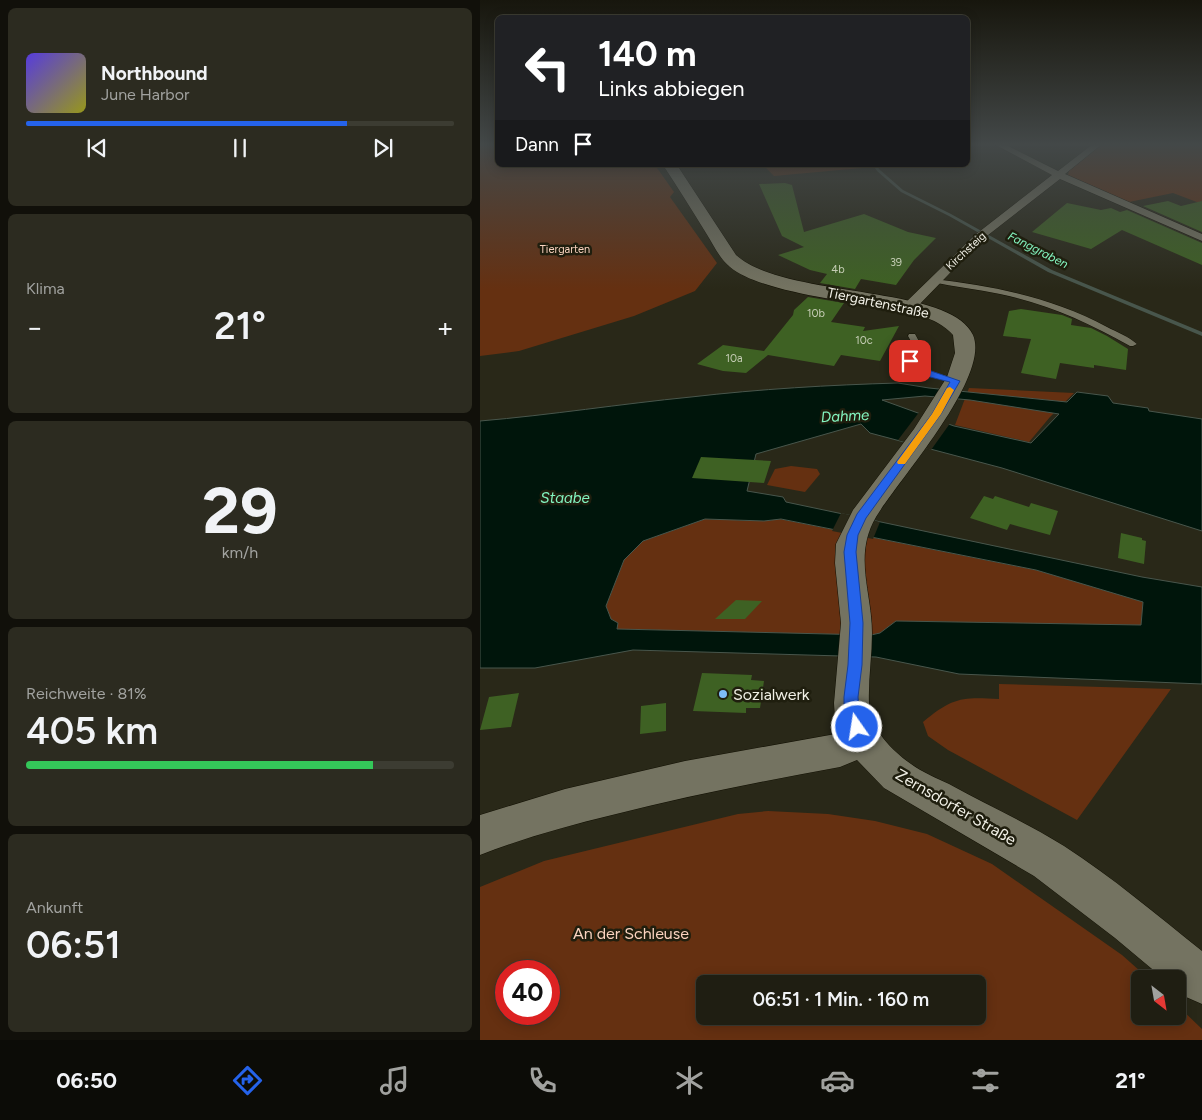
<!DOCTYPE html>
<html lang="de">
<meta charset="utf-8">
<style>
:root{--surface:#1f1e12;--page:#2c2b20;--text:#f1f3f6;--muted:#a1a29f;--line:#3c3c32;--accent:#2563eb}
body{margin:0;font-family:Figtree,sans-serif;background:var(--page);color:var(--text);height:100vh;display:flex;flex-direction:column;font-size:19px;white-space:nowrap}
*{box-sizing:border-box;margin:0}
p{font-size:16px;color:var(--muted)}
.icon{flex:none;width:28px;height:28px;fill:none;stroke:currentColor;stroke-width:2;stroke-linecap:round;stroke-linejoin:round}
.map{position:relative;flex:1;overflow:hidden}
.sheet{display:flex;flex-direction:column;gap:8px;padding:8px;background:#11100a;width:480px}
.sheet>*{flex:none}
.banner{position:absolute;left:15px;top:15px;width:475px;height:152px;border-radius:8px;box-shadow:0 2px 12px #0003,0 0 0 1px var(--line);background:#202124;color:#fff;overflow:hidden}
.needle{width:32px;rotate:149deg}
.tools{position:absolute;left:651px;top:970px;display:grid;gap:10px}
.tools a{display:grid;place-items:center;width:55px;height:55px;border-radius:8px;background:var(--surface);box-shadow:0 2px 12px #0003,0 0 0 1px var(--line);font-size:25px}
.speed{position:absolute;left:15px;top:960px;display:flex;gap:10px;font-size:25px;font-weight:700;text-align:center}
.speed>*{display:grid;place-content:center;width:65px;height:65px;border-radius:50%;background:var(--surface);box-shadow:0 2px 12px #0003,0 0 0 1px var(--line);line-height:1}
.speed .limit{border:8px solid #d22;background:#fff;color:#111}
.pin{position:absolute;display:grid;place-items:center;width:42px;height:42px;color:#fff;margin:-21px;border-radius:10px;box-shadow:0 2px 8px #0006}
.me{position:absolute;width:55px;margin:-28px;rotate:347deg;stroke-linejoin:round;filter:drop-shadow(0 0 4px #0008)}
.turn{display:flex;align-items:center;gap:18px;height:105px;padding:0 20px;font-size:22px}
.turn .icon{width:65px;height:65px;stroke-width:2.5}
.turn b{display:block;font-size:35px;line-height:42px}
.then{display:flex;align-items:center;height:48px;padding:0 20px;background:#0003;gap:10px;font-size:19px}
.big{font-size:38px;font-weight:600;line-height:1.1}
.sheet .card{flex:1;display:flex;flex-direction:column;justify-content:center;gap:8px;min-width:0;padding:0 18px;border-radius:8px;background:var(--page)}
.sheet .dial{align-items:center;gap:0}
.dial b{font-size:65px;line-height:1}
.song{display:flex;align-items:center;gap:15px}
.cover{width:60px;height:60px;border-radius:8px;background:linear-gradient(135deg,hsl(250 70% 55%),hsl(60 70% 35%))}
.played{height:5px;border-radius:2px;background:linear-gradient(90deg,var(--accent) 75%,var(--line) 75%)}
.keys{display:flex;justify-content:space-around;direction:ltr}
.heat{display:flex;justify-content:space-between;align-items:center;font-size:28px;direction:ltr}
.charge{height:8px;border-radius:4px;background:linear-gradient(90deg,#34c759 81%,var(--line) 0)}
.trip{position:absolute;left:216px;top:975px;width:290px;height:50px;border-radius:8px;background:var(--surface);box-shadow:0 2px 12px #0003,0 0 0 1px var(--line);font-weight:600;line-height:50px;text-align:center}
.tabs{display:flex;height:80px;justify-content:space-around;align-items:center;background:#0c0c07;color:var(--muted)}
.tabs .icon{width:35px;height:35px}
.tabs .selected{color:var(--accent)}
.tabs b{font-size:22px;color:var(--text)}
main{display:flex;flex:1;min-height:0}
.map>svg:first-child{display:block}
.green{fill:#653011;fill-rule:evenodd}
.water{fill:#00150b;stroke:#48564c;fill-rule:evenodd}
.pier{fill:#292818}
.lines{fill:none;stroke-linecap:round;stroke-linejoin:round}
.stream{fill:#48564c;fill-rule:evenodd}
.building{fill:#3e6123}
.lane-casing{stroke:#121003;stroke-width:1}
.street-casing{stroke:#121003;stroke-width:1}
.secondary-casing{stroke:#121003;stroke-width:1}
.lane{fill:#747361;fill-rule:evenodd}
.street{fill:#747361;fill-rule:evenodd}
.secondary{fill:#747361;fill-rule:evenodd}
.route{fill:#2563eb;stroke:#184099}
.slow{fill:#f59e0b}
.poi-dot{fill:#7ebdf9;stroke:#1f1e0e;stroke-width:2}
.labels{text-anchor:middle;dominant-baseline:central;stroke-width:5;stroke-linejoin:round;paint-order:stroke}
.far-park-label{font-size:11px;fill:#fad3bf;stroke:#1f1e0e}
.far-street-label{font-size:11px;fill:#f0efe5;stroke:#1f1e0e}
.number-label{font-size:11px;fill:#c4ccb4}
.far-water-label{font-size:12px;font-style:italic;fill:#84f6c1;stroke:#1f1e0e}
.street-label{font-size:14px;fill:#f0efe5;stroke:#1f1e0e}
.water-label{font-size:15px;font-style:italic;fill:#84f6c1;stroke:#1f1e0e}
.near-poi-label{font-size:16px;fill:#f0efe5;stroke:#1f1e0e;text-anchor:start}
.near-street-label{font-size:16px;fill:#f0efe5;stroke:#1f1e0e}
.near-park-label{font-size:16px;fill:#fad3bf;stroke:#1f1e0e}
</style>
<main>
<section class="sheet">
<div class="card">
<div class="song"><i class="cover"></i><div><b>Northbound</b><p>June Harbor</p></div></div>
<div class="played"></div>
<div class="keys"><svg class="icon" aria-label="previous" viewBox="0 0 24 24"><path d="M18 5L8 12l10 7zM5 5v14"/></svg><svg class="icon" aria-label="pause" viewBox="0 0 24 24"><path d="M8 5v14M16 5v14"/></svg><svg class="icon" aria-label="next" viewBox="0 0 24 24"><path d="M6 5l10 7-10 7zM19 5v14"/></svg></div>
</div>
<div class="card"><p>Klima</p>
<div class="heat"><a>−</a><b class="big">21°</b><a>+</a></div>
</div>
<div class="card dial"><b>29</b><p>km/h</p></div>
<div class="card"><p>Reichweite · 81%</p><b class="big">405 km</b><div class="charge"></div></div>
<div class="card"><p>Ankunft</p><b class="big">06:51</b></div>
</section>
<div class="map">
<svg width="722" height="1040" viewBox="0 0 722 1040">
<rect width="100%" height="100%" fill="#292818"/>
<g class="green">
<path d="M0 144H17L18 165H175L194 192 190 197 237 263 215 291 154 316 39 351 0 356Z"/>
<path d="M623 144H722V204L693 193 649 202 588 175 589 171Z"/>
<path d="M283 165H404V166L294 176Z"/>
<path d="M489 388 594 393 570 417 549 442 475 425Z"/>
<path d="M311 466 337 469 340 474 325 492 287 485 295 469Z"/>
<path d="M225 519 284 521 300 519 556 570 663 601 661 626 416 621 400 633 391 635 136 629 138 623 131 619 126 606 144 560 163 541Z"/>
<path d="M519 684 691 689 597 820 468 750 448 736 443 722C473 697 482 697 519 699Z"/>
<path d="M288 811 348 814 395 821 447 834 512 864 642 955 669 979H660V1016H698V1006L722 1029V1040H0V887L64 861 258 814ZM26 971H69V1014H26ZM225 984H498V1016H225Z"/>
</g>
<path class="water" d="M418 383 449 388 587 402 597 392 628 396 633 403 668 408 669 411 722 419V531L522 468 390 433 381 424 276 454 267 491 303 497 306 502 662 577 722 587V684L479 674 396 657 153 650 55 668H0V421C71 415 140 404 211 397 280 389 349 385 418 383ZM445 396 490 400 579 414 551 443 474 426 402 400ZM225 519 284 521 301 519 556 570 663 602 661 625 416 621 400 633 391 635 137 629 138 623 131 619 126 606 144 560 163 541Z"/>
<g class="pier">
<path d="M440 411 471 422 451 450 418 440Z"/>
<path d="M361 513 400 522 393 539 352 531Z"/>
</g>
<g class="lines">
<path class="stream" d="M393 165H397L399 169 423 190 471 214 572 270 722 332V336L568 272 469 216 421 192 397 171Z"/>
</g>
<g class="building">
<path d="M305 183 312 185 324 232 384 214 428 232 456 238 434 260 416 285 381 279 375 289 340 283 347 274 330 270 298 255 324 247 302 236 279 184Z"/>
<path d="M688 201 701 206 722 201V232L663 206Z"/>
<path d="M587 203 621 210 631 208 640 212 647 210 722 243V265L642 230 611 249 552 232Z"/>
<path d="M328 297 364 303 351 322 385 327 383 331 419 326 400 361 361 355 354 366 288 355 266 373 243 371 217 364 243 345 284 351 313 315 314 310Z"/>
<path d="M541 309 582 315 592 319 591 325 611 328 627 336 648 349 646 370 614 365V368L580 363 576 379 541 373 551 339 523 336 529 311Z"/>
<path d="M221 457 291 461 284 483 212 478Z"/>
<path d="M504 496 513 499 515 496 549 507 551 503 578 511 570 535 530 524 527 530 490 518Z"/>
<path d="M641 533 662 538V540L666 541 664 564 638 558Z"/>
<path d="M256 600 282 601 265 619H235Z"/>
<path d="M222 673 272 675 271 680 284 681 280 708H266V713L213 711Z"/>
<path d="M39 693 31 727 0 730 9 697Z"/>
<path d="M186 703V731L160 734 161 706Z"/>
</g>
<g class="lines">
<defs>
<g id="lane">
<path d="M454 279C514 286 573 298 627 327 637 332 649 337 657 344L653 346H650C607 322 568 304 520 294 497 289 474 287 452 282L451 281Z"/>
<path d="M429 334H435L441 345 433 365 440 369 478 379V383H475L434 373 426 368V361L433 345 428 336Z"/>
</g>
<path id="street" d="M514 144H524L578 171 613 144H622L585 174 722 234V241L580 179 503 239 434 310H424L422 307 424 304 495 235 572 175Z"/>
<path id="secondary" d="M183 165H197L256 255C304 299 471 284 493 335 511 377 419 479 396 517 373 556 392 592 392 633 392 657 388 680 389 704 390 728 411 750 431 764 442 772 456 778 469 784 507 805 547 823 584 846 632 877 677 915 722 951V1004L706 997 698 990V979H684L635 938 554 876 404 788 377 760 360 767C283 781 207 796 132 815 87 826 43 838 0 855V815L85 789 205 761 361 733 355 719 354 703 361 623 355 563 356 544 373 510 434 429 467 377 475 353 473 335C456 316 428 312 404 308 365 301 278 291 250 267 239 258 233 244 226 233 212 210 198 188 183 165Z"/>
</defs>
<use href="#lane" class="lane-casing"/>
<use href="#street" class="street-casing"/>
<use href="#secondary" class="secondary-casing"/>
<use href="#lane" class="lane"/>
<use href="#street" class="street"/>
<use href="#secondary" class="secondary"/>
</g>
<linearGradient id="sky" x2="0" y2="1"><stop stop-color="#17160d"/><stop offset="0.5" stop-color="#434848"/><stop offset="1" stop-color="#434848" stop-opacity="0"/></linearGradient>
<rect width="722" height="289" fill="url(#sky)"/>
<path class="route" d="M430 358 434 361V365L480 381 461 414 386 518 378 535 376 552 383 623 382 665 378 697 379 709 384 727 382 731 377 733 371 731 364 709V697L368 665 370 623 364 552 367 535 377 514 452 414 470 382 434 373 426 368 425 361Z"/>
<path class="slow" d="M470 387 474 390 461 414 425 464H418L417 462 452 414 467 388Z"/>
<circle class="poi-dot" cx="243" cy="694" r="5"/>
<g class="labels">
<g class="far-park-label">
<text x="85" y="249">Tiergarten</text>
</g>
<g class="far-street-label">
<text transform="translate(486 251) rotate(-43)">Kirchsteig</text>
</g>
<g class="number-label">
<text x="416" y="262">39</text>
<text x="358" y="269">4b</text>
<text x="336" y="313">10b</text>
<text x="384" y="340">10c</text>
<text x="254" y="358">10a</text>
</g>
<g class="far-water-label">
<text transform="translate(558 250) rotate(27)">Fanggraben</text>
</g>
<g class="street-label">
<text transform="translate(398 303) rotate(12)">Tiergartenstraße</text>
</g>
<g class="water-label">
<text transform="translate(365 416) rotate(-3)">Dahme</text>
<text x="85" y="498">Staabe</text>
</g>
<g class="near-poi-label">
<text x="253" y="694">Sozialwerk</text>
</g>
<g class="near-street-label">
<text transform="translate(476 807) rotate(30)">Zernsdorfer Straße</text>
</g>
<g class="near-park-label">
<text x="151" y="933">An der Schleuse</text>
</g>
</g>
</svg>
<div class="tools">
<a><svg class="needle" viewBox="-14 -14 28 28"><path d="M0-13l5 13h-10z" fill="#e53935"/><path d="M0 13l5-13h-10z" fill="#a1a29f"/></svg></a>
</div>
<div class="speed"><div class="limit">40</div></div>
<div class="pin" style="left:430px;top:361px;background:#d93025"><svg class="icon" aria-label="arrive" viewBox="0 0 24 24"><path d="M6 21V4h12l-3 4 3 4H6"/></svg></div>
<svg class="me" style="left:377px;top:727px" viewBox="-20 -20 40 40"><circle r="17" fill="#2563eb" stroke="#fff" stroke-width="3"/><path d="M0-11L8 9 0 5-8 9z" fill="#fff"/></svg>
<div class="trip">06:51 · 1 Min. · 160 m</div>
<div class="banner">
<div class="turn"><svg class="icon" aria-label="left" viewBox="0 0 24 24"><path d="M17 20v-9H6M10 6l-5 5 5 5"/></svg><div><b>140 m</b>Links abbiegen</div></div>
<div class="then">Dann<svg class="icon" aria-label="arrive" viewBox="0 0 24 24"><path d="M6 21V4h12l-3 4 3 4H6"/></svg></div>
</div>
</div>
</main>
<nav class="tabs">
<b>06:50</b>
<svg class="icon selected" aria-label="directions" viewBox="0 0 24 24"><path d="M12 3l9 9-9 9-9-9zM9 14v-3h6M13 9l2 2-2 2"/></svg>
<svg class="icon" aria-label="music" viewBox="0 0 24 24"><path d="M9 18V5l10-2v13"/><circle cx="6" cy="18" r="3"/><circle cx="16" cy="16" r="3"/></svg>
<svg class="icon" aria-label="phone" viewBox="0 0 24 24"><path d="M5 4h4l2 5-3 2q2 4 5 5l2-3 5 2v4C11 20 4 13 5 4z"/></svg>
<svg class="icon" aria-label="climate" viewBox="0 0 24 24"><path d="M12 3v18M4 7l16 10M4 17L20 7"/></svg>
<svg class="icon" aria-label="car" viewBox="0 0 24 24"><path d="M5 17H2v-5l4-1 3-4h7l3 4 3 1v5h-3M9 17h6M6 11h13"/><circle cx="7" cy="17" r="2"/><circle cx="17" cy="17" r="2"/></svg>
<svg class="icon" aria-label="filters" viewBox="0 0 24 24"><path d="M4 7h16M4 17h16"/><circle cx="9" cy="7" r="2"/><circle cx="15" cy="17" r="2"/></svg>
<b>21°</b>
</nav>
